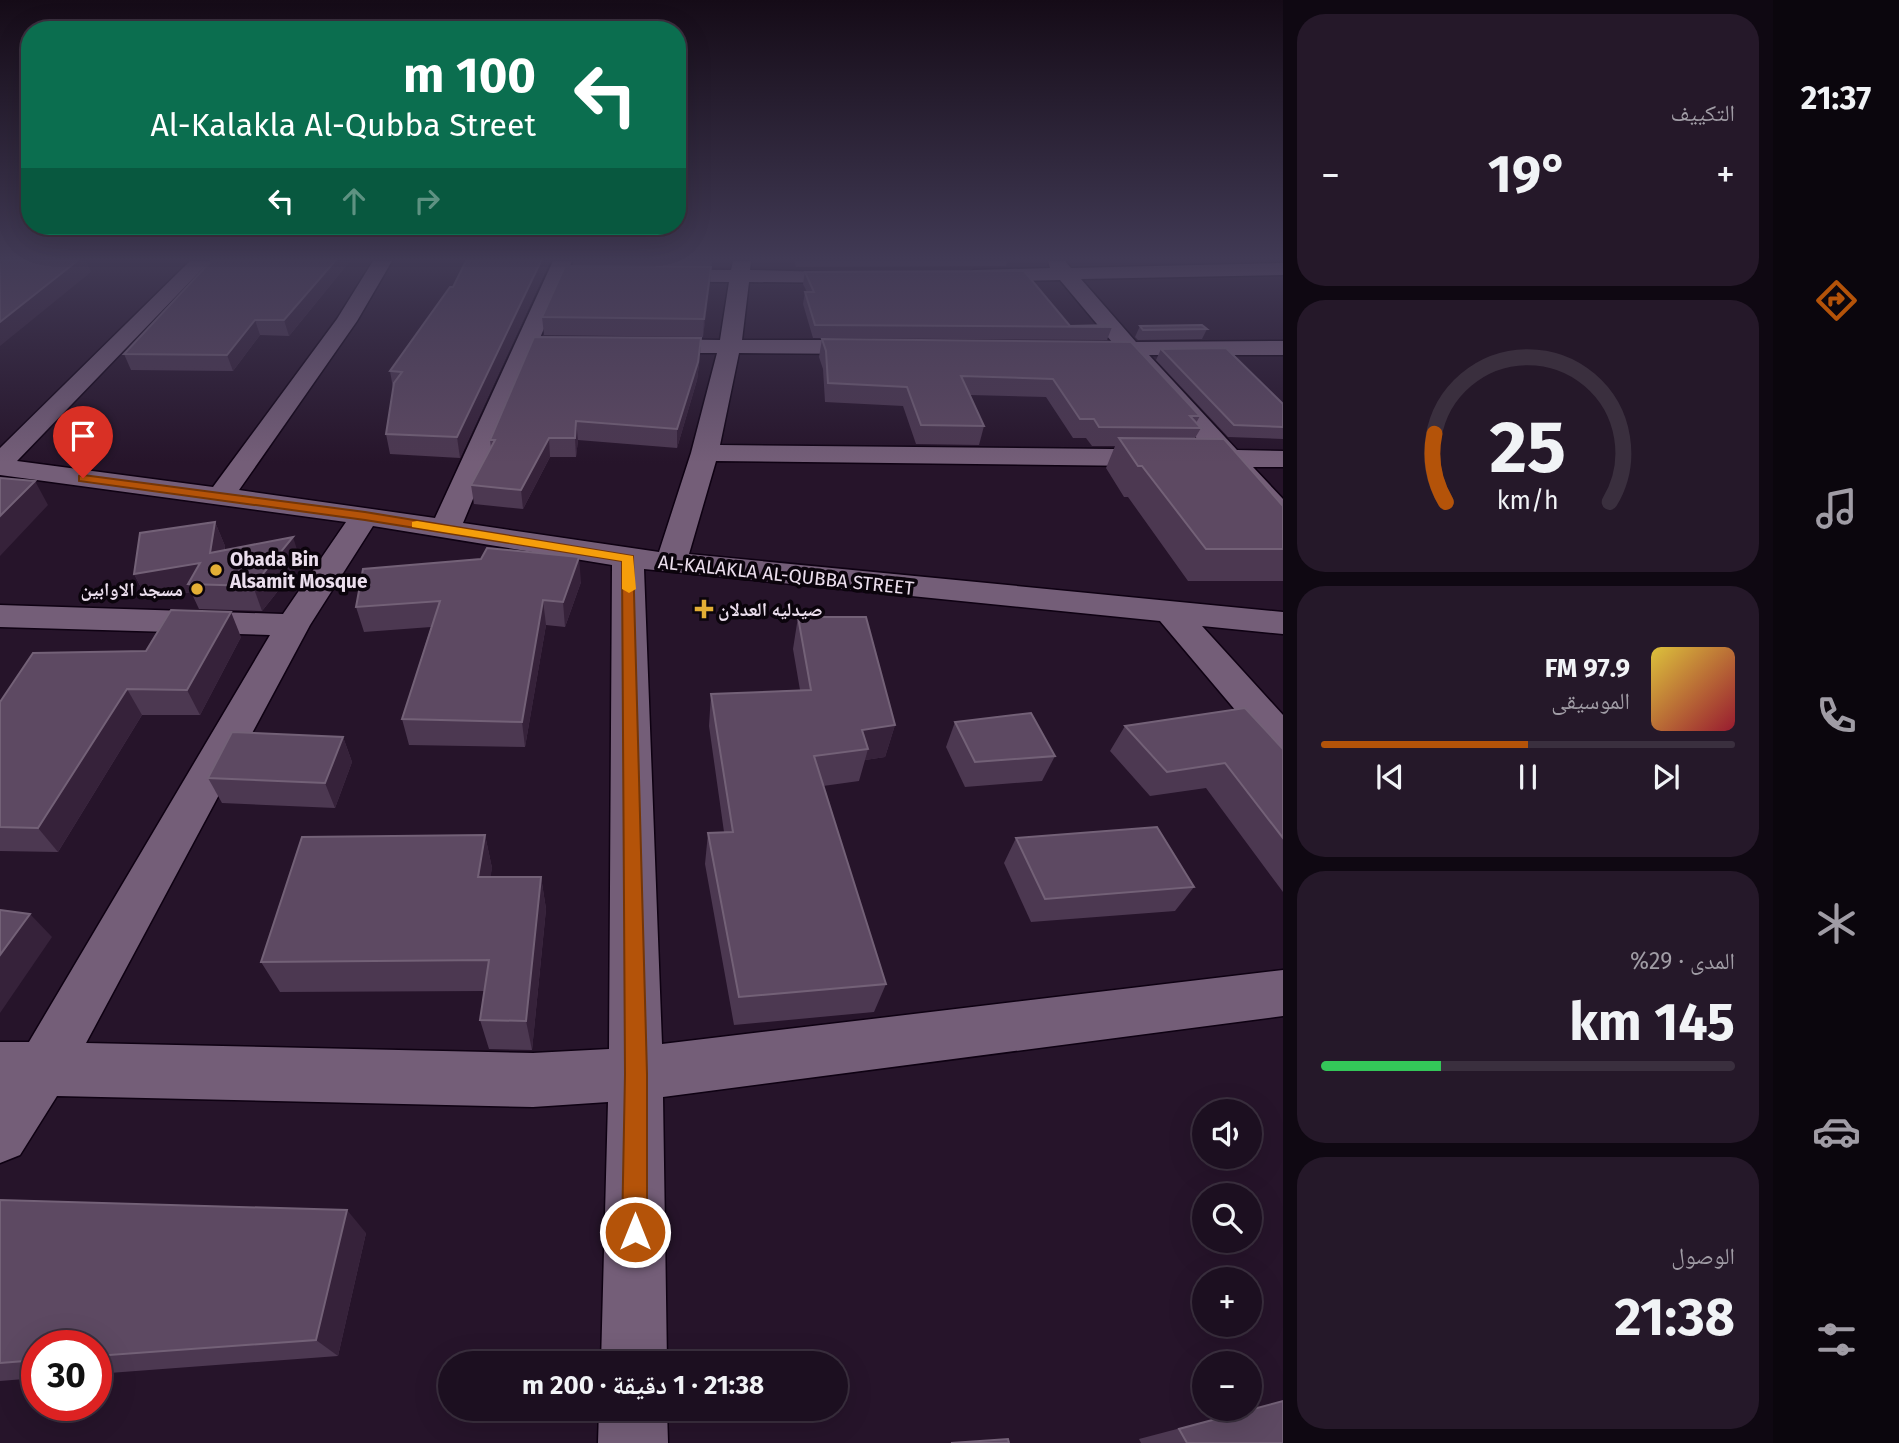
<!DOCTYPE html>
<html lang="ar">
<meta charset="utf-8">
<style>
:root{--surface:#1c0f20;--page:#251829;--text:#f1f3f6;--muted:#a09ca5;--line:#3a2f3e;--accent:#b45309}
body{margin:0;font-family:"Fira Sans","Noto Naskh Arabic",sans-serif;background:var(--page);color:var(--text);direction:rtl;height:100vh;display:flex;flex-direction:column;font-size:26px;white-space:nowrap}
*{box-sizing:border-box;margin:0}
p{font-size:23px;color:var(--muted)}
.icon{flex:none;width:38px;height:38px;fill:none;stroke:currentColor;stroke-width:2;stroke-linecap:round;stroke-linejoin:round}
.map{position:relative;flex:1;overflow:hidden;direction:ltr}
.panel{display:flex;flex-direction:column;gap:14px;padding:14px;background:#0f0812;width:490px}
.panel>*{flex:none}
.hud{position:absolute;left:21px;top:21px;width:665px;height:214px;border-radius:28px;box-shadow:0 7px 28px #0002,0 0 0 2px var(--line);direction:rtl;background:#0b6e4f;color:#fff;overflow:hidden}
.fabs{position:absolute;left:1192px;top:1099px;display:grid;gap:14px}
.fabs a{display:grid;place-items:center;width:70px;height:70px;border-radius:50%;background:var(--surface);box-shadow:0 7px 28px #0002,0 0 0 2px var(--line);font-size:35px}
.speed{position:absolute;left:21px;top:1330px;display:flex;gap:14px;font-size:35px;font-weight:700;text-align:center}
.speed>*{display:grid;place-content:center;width:91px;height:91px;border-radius:50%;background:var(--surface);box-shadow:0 7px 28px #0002,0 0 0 2px var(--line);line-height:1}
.speed .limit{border:10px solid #d22;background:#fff;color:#111}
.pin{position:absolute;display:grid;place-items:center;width:60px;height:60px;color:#fff;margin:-72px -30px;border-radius:50% 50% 50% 0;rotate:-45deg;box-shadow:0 0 7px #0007}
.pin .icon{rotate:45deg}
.me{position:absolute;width:77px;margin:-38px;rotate:0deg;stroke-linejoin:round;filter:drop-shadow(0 0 5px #0008)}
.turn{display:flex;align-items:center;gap:24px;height:147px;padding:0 35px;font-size:32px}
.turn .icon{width:91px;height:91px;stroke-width:2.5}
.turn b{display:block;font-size:49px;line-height:60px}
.lanes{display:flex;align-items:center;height:66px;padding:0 35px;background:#0003;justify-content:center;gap:35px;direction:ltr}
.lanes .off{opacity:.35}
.big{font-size:52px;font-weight:700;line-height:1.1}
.panel .widget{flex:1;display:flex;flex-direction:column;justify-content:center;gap:10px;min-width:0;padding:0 24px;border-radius:28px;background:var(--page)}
.panel .dial{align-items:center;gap:0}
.dial svg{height:182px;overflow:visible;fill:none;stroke:var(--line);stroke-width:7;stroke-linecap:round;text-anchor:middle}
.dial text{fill:var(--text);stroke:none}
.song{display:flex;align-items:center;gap:21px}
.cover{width:84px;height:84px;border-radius:10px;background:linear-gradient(135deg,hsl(50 70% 55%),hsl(350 70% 35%))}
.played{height:7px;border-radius:4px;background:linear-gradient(90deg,var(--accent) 50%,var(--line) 50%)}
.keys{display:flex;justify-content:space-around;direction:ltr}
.heat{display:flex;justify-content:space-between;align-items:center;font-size:38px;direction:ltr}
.charge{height:10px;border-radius:5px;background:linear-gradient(90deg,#34c759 29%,var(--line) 0)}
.trip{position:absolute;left:438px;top:1351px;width:410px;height:70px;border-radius:35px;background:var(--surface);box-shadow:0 7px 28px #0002,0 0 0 2px var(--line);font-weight:700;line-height:70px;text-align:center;direction:rtl}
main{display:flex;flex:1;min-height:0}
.dock{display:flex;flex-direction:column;width:126px;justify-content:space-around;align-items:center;background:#0b060d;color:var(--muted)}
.dock .icon{width:49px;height:49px}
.dock .on{color:var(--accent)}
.dock b{font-size:32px;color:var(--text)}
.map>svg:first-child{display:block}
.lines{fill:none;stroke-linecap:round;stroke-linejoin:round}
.minor-casing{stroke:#0e0112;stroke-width:3}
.minor{fill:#745e78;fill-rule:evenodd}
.wall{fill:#4c3851}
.shaded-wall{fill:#36223a}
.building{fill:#5d4962;stroke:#736177;stroke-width:2}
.route{fill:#b45309;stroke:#753606;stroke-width:2}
.slow{fill:#f59e0b}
.poi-dot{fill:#e3ae35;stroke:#0b040c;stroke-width:2.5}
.labels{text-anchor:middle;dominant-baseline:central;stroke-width:7;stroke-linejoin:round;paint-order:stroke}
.poi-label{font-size:19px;font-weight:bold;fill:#ebdeed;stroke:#0b040c;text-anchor:start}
.street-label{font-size:19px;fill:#ebdeed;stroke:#0b040c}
</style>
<main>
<nav class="dock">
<b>21:37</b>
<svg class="icon on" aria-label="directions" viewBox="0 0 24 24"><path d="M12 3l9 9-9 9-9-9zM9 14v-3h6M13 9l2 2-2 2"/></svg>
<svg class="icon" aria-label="music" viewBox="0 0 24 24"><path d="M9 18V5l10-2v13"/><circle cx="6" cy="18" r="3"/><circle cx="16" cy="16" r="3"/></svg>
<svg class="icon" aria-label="phone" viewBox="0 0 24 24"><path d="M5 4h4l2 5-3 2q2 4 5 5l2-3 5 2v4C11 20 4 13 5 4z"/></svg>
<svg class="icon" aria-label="climate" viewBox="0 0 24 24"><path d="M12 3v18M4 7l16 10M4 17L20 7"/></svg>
<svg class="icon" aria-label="car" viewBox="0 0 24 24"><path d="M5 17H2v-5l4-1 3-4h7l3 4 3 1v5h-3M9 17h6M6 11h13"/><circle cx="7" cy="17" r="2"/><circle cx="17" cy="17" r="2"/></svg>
<svg class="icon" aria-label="filters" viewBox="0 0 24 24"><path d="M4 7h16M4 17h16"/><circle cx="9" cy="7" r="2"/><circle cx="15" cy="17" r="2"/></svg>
</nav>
<section class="panel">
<div class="widget"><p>التكييف</p>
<div class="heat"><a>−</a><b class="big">19°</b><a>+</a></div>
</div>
<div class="widget dial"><svg viewBox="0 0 100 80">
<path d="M14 69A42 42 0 1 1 86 69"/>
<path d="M14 69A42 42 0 0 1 9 39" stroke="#b45309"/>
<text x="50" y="56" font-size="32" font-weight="700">25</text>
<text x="50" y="72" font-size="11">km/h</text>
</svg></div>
<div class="widget">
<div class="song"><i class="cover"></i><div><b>97.9 FM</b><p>الموسيقى</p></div></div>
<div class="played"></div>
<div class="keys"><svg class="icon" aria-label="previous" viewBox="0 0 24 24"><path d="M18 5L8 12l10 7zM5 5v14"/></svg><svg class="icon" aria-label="pause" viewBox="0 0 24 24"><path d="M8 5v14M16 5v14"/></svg><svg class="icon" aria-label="next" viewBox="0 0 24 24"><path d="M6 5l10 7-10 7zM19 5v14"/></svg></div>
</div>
<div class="widget"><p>المدى · 29%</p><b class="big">145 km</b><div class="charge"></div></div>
<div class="widget"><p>الوصول</p><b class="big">21:38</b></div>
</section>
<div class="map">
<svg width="1283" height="1443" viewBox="0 0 1283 1443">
<rect width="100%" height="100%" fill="#26142a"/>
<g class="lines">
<defs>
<g id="minor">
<path d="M190 261H210L17 461 213 487 337 319 373 261H392L357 321 239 490 435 518 553 261H572L569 269 731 270 733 261H751L750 270 864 273 867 277 857 283 749 282 742 340H871L879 342 882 347 879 352 871 354 739 353 720 445 1207 450 1124 356 1078 354 1075 349 1078 344 1112 342 1060 280 974 282 964 276 974 270 1050 268 1048 261H1065L1071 268 1283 263V275L1081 279 1136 342 1283 341V355H1149L1237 450 1283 451V467H1253L1283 499V526L1272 523 1222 467 716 461 689 554 1283 612V634L1202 626 1283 715V754L1269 750 1160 621 644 569 662 1044 1283 970V1016L663 1097 667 1363H601L608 1102 533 1107 57 1096 20 1155 0 1163V1042H29L270 635 0 627V605L283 614 346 522 0 475V448ZM564 281 729 282 720 340 648 339 640 341 637 346 640 351 648 353H717L691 453 659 552 463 523 534 352H584L592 350 595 345 592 340 540 338ZM373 526 612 565 609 1049 533 1053 86 1043 310 625Z"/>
<path d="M599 1409H667L668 1443H598Z"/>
</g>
</defs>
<use href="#minor" class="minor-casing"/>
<use href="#minor" class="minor"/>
</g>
<g class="wall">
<path d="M211 261H350L289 336 260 335 233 371 131 370 124 354Z"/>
<path d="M466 261H550L460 458 390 454 386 434 393 388 390 371 453 287Z"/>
<path d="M572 261H712L703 337 544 335 542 317 573 266Z"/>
<path d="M794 261H1007L1006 266 796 267Z"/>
<path d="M805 272 1070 326 1112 327 1107 340 813 338 803 304 805 292H807L803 284Z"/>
<path d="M1140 326 1207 329 1202 339 1138 340 1135 337Z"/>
<path d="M822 339 1131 342 1200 416 1196 423 1201 428 1195 438 1283 506V581H1188L1128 497H1124L1106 468 1115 446H1092L1086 438H1073L1046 397 970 395 984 426 979 445 916 444 903 406 825 402 823 369 819 357Z"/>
<path d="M1161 349 1283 404V439L1228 437 1156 360Z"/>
<path d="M700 356 697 380 677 448 578 440 576 457H550L523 509 474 504 471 485 491 448 490 440Z"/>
<path d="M215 522 225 546V550L301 562 262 611 199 609 191 592 147 599 134 574Z"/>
<path d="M581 582 565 627 546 625 525 747 409 745 402 719 431 627 364 632 356 607Z"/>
<path d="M798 617 895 725 885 757 865 760 859 781 823 786 886 984 874 1012 734 1025 705 864 708 833 724 832 709 726 711 694 800 690 793 649Z"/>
<path d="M241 637 200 715H142L58 852 0 851V702L146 651Z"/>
<path d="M955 722 1055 756 1042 781 965 787 946 747Z"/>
<path d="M1125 726 1283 749V892L1206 788 1150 796 1110 751Z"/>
<path d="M343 737 352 762 335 808 222 803 208 778Z"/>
<path d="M485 835 492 868 490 877H541L546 909 532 1050 489 1049 480 1020 485 991 280 992 261 962Z"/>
<path d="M1016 838 1194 887 1175 911 1031 922 1004 863Z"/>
<path d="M0 1200 366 1233 338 1356 96 1374V1346H37V1378L0 1381Z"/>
<path d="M1283 1401V1443H1141L1139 1439Z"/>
</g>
<g class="shaded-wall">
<path d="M77 261H86L91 272 0 346V322Z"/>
<path d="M335 261H350L289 336 284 320Z"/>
<path d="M541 261H550L460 458 457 437Z"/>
<path d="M711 267 710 285 703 337 704 319Z"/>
<path d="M255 320 260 335 233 371 227 355Z"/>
<path d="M701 338 700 356 697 380 677 448V429Z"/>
<path d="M576 421 578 440 576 457 575 438Z"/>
<path d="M549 438 550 457 523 509 521 490Z"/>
<path d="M35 481 48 505 0 556V516Z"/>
<path d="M215 522 225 546 220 578 210 553Z"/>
<path d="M293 537 301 562 262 611 253 586Z"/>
<path d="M579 557 581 582 565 627 563 602Z"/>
<path d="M200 563 188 584 191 592 147 599 134 574Z"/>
<path d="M543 600 546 625 525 747 522 722Z"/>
<path d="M231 612 241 637 200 715 187 690Z"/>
<path d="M127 689 142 715 58 852 38 828Z"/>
<path d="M895 725 885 757 865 760 868 749 862 730Z"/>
<path d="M343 737 352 762 335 808 325 783Z"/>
<path d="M485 835 492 868 486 909 478 877Z"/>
<path d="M541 877 546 909 532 1050 526 1021Z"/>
<path d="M30 914 52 937 0 1013V955Z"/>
<path d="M347 1210 366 1233 338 1356 316 1340Z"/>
</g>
<g class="building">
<path d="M0 261H77L0 322Z"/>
<path d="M211 261H335L284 320H255L227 355 124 354Z"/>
<path d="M466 261H541L457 437 386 434 394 383 402 372 390 371 450 287H453Z"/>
<path d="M565 266 711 267 704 319 542 317Z"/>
<path d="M1024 271 1070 326 1110 325 1112 327 815 325 805 292H814L805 272Z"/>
<path d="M1202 325 1207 329 1143 330 1140 326Z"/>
<path d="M534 337 701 338 698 362 677 429 576 421 575 438H549L521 490 471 485 495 440H490Z"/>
<path d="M822 339 1131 342 1200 416H1190L1201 428 1099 427 1094 419H1080L1053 379 961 376 984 426 921 425 907 387 828 383 826 351Z"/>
<path d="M1226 348 1283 404V427L1234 425 1161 349Z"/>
<path d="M1119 438 1224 439 1283 506V549H1206L1142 466H1138Z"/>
<path d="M0 478 35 481 0 516Z"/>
<path d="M215 522 210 553 293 537 253 586 188 584 200 563 134 574 140 533Z"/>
<path d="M487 548 579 557 563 602 543 600 522 722 402 719 440 601 356 607 363 569 481 559Z"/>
<path d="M171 610 231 612 187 690 127 689 38 828 0 827V702L33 653 146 651Z"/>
<path d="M798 617H866L895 725 862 730 868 749 814 756 886 984 739 997 708 833 733 832 711 694 811 690Z"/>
<path d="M1245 708 1283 749V838L1225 763 1167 772 1125 726Z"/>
<path d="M1031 713 1055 756 975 762 955 722Z"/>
<path d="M232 732 343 737 325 783 208 778Z"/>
<path d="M1157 827 1194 887 1045 899 1016 838Z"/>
<path d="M485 835 478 877H541L526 1021 480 1020 489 960 261 962 302 837Z"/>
<path d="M0 910 30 914 0 955Z"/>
<path d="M0 1200 347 1210 316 1340 96 1356V1346H37V1360L0 1363Z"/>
<path d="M1283 1401V1443H1187L1179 1429Z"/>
<path d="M1008 1439 1009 1443H951Z"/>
</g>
<linearGradient id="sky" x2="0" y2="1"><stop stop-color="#150b17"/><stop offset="0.56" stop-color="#413a55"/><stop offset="1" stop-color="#413a55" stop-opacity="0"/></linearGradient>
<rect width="1283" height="463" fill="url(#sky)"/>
<path class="route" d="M83 475 365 512 633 556 647 1074V1232L644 1241 635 1244 626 1241 622 1232 625 1074 622 561 365 520 79 481V476Z"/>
<path class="slow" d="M417 521 633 556 636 589 629 593 622 589V561L412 527V522Z"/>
<g class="poi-dot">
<circle cx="216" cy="570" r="7"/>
<circle cx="197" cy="589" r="7"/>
<path d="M700.5 598.5h7v7h7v7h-7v7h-7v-7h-7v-7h7z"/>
</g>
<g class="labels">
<g class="poi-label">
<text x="230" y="559">Obada Bin<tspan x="230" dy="22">Alsamit Mosque</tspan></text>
<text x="183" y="589" text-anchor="end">مسجد الاوابين</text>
<text x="718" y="609">صيدليه العدلان</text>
</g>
<g class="street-label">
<text transform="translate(786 575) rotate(6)">AL-KALAKLA AL-QUBBA STREET</text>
</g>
</g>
</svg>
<div class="fabs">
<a><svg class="icon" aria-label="sound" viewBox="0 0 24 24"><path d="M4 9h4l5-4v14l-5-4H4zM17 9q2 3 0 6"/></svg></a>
<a><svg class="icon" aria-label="search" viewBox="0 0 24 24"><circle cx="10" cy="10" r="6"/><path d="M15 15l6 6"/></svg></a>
<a>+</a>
<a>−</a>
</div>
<div class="speed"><div class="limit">30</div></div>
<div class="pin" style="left:83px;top:478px;background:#d93025"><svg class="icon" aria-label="arrive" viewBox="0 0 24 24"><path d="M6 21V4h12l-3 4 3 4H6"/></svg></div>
<svg class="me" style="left:635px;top:1232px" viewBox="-20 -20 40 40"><circle r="17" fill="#b45309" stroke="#fff" stroke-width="3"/><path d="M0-11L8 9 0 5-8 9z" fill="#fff"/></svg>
<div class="trip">21:38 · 1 دقيقة · 200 m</div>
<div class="hud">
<div class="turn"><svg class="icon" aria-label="left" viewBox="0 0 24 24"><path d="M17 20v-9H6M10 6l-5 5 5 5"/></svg><div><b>100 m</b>Al-Kalakla Al-Qubba Street</div></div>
<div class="lanes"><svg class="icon" aria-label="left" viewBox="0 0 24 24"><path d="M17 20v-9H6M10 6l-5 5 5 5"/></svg><svg class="icon off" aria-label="ahead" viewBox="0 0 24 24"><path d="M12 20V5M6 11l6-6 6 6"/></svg><svg class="icon off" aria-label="right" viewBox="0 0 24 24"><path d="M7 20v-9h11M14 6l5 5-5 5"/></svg></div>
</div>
</div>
</main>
